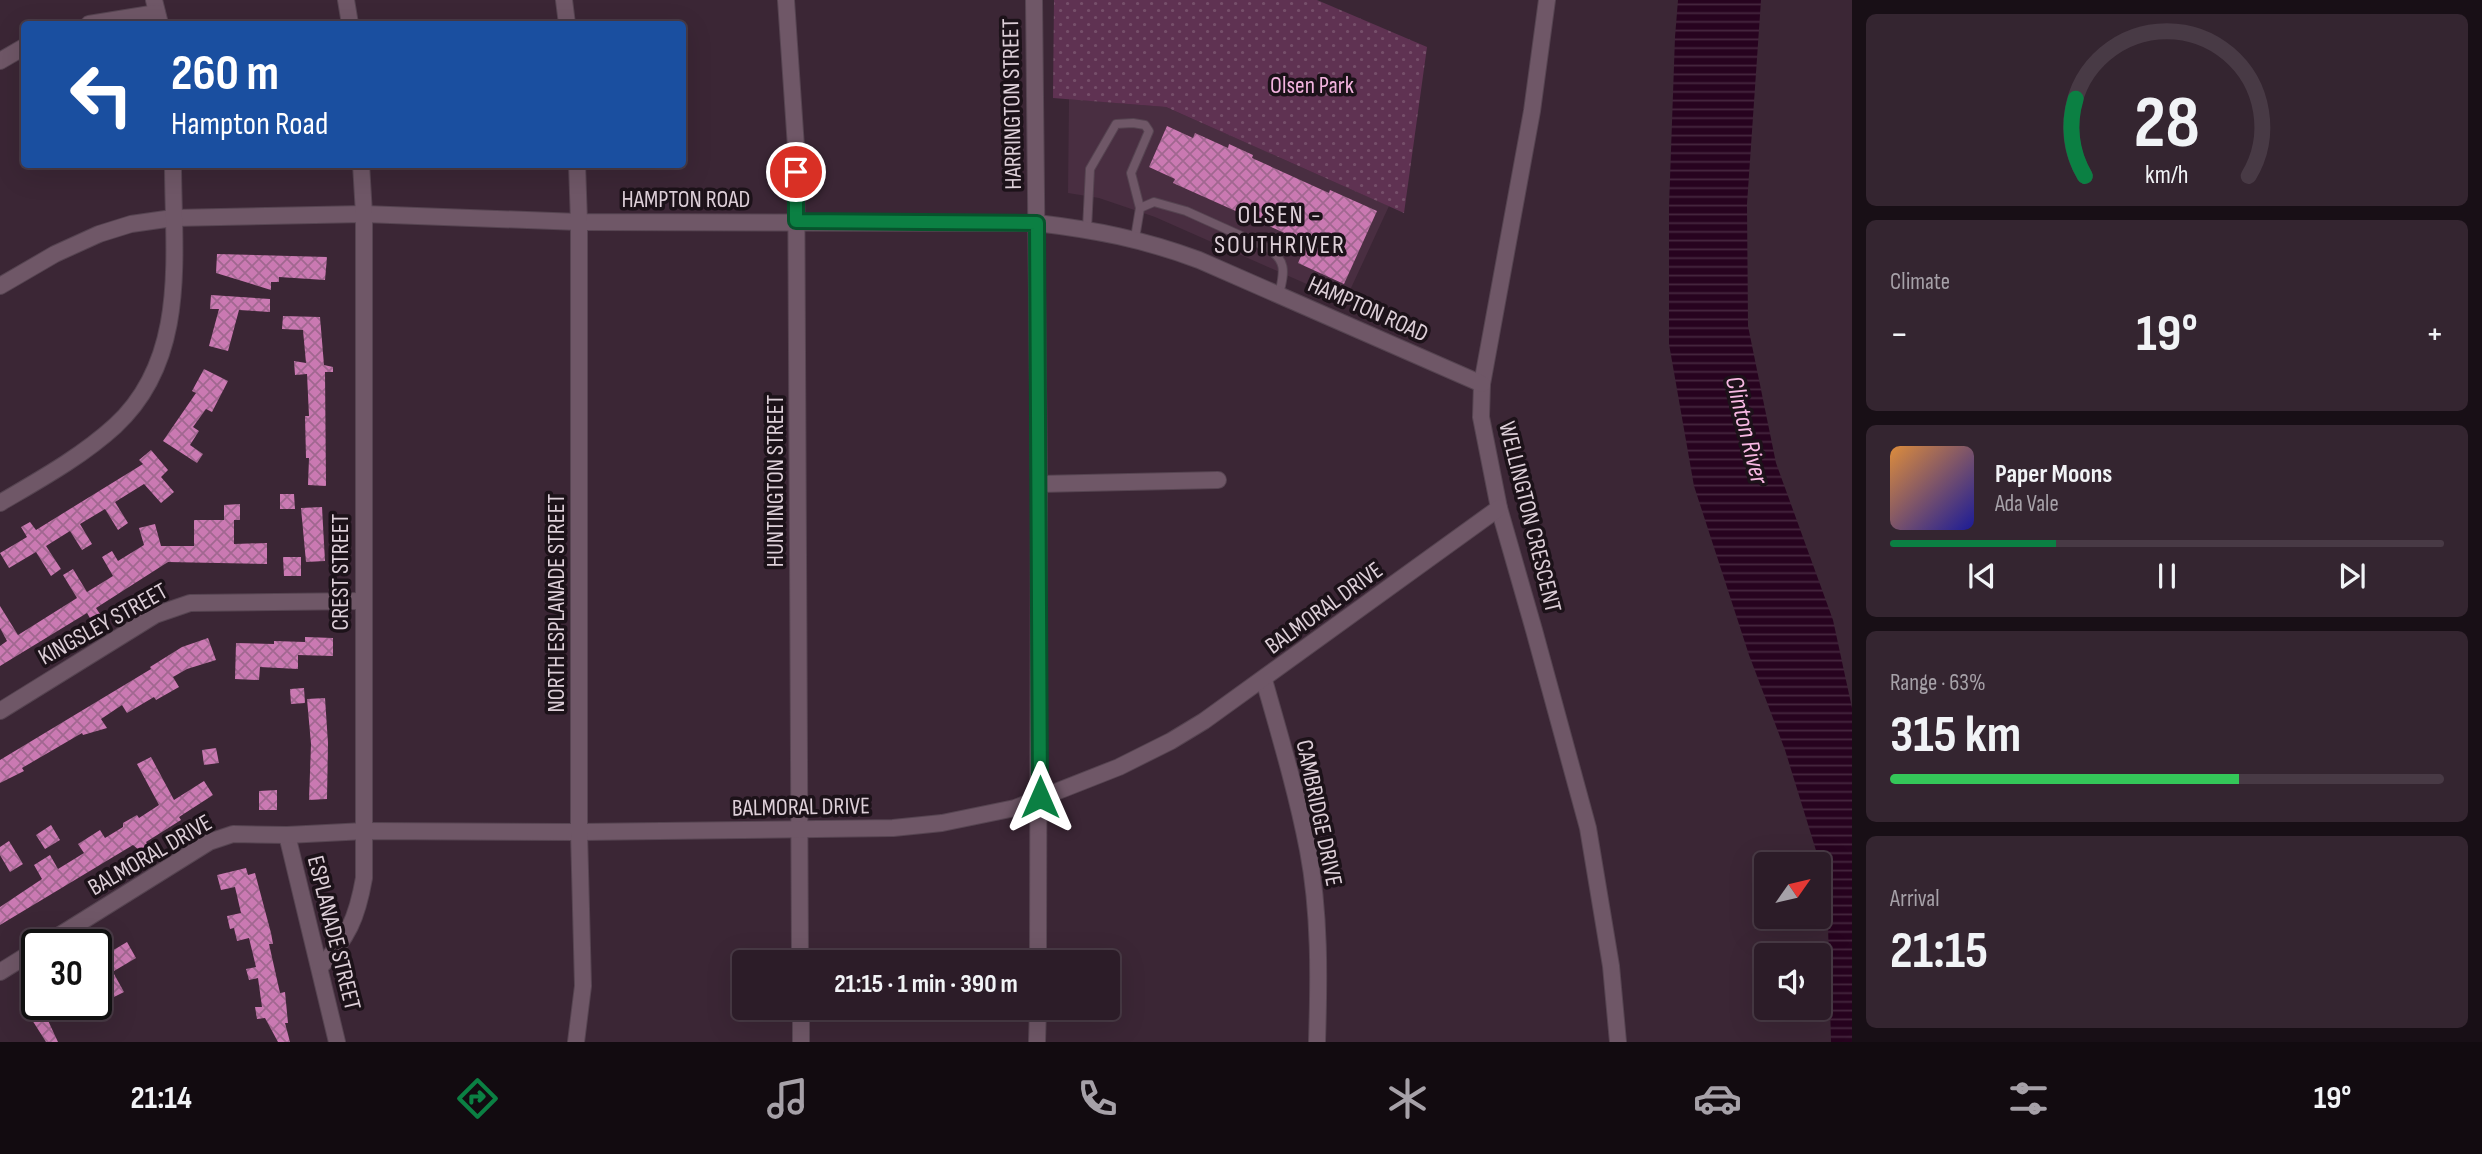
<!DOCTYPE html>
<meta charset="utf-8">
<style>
:root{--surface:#2c1c28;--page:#342530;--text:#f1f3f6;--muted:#a6a1a8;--line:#483a45;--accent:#0b8043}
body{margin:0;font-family:"Sofia Sans Condensed",sans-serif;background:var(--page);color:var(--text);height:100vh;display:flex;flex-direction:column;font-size:26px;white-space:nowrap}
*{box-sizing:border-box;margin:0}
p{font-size:23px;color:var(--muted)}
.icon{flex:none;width:38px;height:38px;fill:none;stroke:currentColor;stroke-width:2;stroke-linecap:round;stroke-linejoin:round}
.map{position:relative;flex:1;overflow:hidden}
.sheet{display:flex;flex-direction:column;gap:14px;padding:14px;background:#180f16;width:630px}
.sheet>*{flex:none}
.top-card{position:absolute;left:21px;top:21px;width:665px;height:147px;border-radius:7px;box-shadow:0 7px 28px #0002,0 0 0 2px var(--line);background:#1a4fa0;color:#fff;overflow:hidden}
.needle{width:46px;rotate:56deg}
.buttons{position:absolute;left:1754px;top:852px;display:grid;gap:14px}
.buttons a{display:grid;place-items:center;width:77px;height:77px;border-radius:7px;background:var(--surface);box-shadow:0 7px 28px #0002,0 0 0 2px var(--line);font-size:35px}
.speed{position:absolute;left:21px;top:929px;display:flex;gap:14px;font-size:35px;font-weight:700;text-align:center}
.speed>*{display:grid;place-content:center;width:91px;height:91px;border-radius:50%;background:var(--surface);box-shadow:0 7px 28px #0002,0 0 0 2px var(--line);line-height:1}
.speed .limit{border:4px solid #111;border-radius:10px;background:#fff;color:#111}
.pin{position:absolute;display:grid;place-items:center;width:60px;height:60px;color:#fff;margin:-30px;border:4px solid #fff;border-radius:50%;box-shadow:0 2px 7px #0007}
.me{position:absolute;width:77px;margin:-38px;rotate:0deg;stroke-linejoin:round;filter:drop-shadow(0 0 5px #0008)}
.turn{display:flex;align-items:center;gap:24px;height:147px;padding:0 35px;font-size:32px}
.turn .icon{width:91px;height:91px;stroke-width:2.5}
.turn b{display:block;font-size:49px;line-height:60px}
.big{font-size:52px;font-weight:700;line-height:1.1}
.sheet .card{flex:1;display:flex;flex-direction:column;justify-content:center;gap:10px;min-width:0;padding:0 24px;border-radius:10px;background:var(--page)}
.sheet .dial{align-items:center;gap:0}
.dial svg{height:182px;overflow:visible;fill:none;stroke:var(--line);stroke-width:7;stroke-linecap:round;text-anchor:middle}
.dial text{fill:var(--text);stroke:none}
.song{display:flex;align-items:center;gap:21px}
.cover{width:84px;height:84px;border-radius:10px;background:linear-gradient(135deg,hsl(30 70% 55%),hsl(240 70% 35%))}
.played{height:7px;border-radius:4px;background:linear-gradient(90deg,var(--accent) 30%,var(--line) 30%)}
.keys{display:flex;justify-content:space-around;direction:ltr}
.heat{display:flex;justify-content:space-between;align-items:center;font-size:38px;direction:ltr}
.charge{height:10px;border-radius:5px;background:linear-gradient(90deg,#34c759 63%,var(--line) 0)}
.trip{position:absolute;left:732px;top:950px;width:388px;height:70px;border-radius:7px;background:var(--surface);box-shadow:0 7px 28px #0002,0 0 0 2px var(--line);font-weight:700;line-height:70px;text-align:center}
.tab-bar{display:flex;height:112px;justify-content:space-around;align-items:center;background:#120b10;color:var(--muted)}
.tab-bar .icon{width:49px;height:49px}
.tab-bar .active{color:var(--accent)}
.tab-bar b{font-size:32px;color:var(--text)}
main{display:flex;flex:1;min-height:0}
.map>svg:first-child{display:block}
.built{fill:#492e41}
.park{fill:url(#park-dots)}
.water{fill:url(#water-rules)}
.building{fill:url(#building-cross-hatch)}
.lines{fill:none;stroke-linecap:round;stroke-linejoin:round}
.lane-casing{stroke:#564451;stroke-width:10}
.street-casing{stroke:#564451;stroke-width:18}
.lane{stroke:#6f5767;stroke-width:8}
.street{stroke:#6f5767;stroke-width:16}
.route-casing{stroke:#07532c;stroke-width:18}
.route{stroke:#0b8043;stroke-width:12}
.labels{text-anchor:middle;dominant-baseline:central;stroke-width:7;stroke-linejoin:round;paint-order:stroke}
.park-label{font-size:24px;fill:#f3b4df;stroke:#1c1219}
.street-label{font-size:24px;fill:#ddcfd8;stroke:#1c1219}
.neighbourhood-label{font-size:26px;letter-spacing:2px;fill:#ddcfd8;stroke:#1c1219}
.water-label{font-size:26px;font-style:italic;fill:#f8b8e3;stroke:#1c1219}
</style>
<main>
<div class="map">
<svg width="1852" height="1042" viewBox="0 0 1852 1042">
<defs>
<pattern id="park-dots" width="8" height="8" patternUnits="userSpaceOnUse" patternTransform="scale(1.75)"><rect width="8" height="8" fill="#5f3252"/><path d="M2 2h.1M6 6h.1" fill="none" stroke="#764f6a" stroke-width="1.8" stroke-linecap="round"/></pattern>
<pattern id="water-rules" width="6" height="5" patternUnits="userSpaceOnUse" patternTransform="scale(1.75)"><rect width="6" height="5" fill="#27031f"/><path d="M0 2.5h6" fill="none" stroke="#46273f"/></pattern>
<pattern id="building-cross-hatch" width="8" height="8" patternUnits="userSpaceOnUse" patternTransform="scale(1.75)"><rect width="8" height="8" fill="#ca79b2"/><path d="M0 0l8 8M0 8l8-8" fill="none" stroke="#a16790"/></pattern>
</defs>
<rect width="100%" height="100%" fill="#3b2635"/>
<path class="built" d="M1069 99 1166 107 1389 206 1345 301 1155 217 1099 198 1068 193Z"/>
<path class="park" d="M1054 0H1317L1427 47 1404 213 1166 107 1053 98Z"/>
<path class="water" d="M1678 0H1761L1747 204 1748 326 1776 463 1833 620 1852 708V1042H1831L1827 886 1785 750 1749 655 1694 486 1669 344V207L1675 37Z"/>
<g class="building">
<path d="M1167 126 1193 138 1195 133 1228 148 1229 144 1253 155 1252 158 1329 193 1330 190 1377 211 1344 284 1298 263 1307 243 1173 183 1175 179 1149 167Z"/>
<path d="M217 254 327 257 325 280 279 277V282H271V290L216 273Z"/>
<path d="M211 295 270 299V312L239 310 228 351 209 346 219 309H210Z"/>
<path d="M283 316 320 317 324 365 333 367V372H325L326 486 308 485 309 458H306L305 416H309L307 374 295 375 294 361 306 363 303 330 282 329Z"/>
<path d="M204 369 228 381 212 412 206 409 193 427 199 431 190 445 203 454 197 463 163 441 196 393 192 391Z"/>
<path d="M151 450 168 470 161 477 174 492 161 503 144 484 115 502 128 523 118 530 105 509 80 524 92 544 82 550 70 531 46 546 61 569 51 576 36 552 9 568 0 553 27 537 21 527 30 522 36 530 57 517 143 464 139 460Z"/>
<path d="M280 494H294L295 509H280Z"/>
<path d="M240 504V520H234V544L267 543V564L168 562 96 608 102 617 93 623 87 613 0 666V646L7 641 0 628V606L18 635 77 598 63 575 73 569 87 592 113 576 102 557 112 551 118 561 144 545 139 528 155 524 161 546H194V520H224V505Z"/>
<path d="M322 507 325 561 306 562 301 508Z"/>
<path d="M283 557H301V576H284Z"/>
<path d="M305 637 333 638V656L298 655V669L260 667 259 680 235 679 236 643 274 644V641L305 642Z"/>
<path d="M208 638 216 660 187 669 173 677 179 687 156 700 154 697 127 713 122 705 101 719 107 728 83 735 82 733 22 768 24 771 0 783V760L151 669 150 667 182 647Z"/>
<path d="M304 688 305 703 291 704 290 689Z"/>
<path d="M325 698 328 743 327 799 309 800 311 744 307 699Z"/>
<path d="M216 748 219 763 204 765 202 750Z"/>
<path d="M151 757 174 800 204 781 213 795 179 817 181 820 146 842 148 845 139 850 133 845 0 925V907L42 879 34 865 50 855 58 869 84 853 78 844 100 830 105 838 123 827V823L137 815 139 818 159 805 137 764Z"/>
<path d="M277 790V810H259V791Z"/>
<path d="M51 825 60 840 45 849 36 835Z"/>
<path d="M9 841 23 864 10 872 0 855V847Z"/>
<path d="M246 868 248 875 255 873 271 933 273 944H269L280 993 285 992 288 1023H285L290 1042H278L265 1018 257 1019 255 1007H262L258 978 249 980 246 969 256 967 249 938 237 941 234 928 230 929 227 916 241 913 235 887 221 890 217 875Z"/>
<path d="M127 942 136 958 114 971 105 955Z"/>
<path d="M114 974 124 992 110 999 101 981Z"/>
<path d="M37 997V1004H60L45 1014 58 1042H46L22 1004Z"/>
</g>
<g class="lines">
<defs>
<g id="lane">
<path d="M1087 229 1090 169 1116 124 1133 123 1145 125 1149 131 1131 173 1140 208"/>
<path d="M1135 238 1140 208 1154 202 1186 211 1266 247C1288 261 1284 272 1279 295"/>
</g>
<g id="street">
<path d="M154 0 160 24"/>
<path d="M346 0 350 24"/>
<path d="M564 0 567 24"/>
<path d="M786 0 796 147 800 962"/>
<path d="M1034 0 1039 484 1038 962"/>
<path d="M1547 0 1532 111 1482 384 1481 417 1499 508 1534 630 1588 828 1611 966 1618 1042"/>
<path d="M89 24 157 13"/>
<path d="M0 61 24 47"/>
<path d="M0 286 55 254 99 234 131 224 173 218 364 214 579 222 1037 223C1095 230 1143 239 1199 260L1482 384"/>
<path d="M1039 484 1218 480"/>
<path d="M0 503C39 480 81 457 115 426 189 358 173 255 173 164"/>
<path d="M1264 680C1280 736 1297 793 1308 850 1320 913 1319 978 1317 1042"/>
<path d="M0 711 155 615 190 603 363 601"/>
<path d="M287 835 337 1042"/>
<path d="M44 945 209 842 233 834 287 835 365 831 579 832 893 828 942 823 1015 808 1119 767 1171 741 1204 721 1499 508"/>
<path d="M320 967C348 938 357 918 364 878V214L361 164"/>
<path d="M0 972 37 949"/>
<path d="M801 1008V1042"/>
<path d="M576 1042 583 986 579 832V222L577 164"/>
<path d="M1037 1042 1038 1008"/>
</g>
</defs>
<use href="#lane" class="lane-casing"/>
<use href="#street" class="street-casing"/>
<use href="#lane" class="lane"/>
<use href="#street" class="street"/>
</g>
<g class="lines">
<defs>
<path id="route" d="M796 172V221L1037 223 1040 797"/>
</defs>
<use href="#route" class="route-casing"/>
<use href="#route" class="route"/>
</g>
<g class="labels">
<g class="park-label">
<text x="1312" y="85">Olsen Park</text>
</g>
<g class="street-label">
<text transform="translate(1012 104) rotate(-91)">HARRINGTON STREET</text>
<text x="686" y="199">HAMPTON ROAD</text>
<text transform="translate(1368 309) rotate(24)">HAMPTON ROAD</text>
<text transform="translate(775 481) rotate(-90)">HUNTINGTON STREET</text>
<text transform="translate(1530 517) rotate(76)">WELLINGTON CRESCENT</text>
<text transform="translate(340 572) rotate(-90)">CREST STREET</text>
<text transform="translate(556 603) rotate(-90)">NORTH ESPLANADE STREET</text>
<text transform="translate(1324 608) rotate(-36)">BALMORAL DRIVE</text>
<text transform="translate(103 624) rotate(-29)">KINGSLEY STREET</text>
<text transform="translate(801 807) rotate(-1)">BALMORAL DRIVE</text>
<text transform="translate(1319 813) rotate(78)">CAMBRIDGE DRIVE</text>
<text transform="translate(150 855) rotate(-30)">BALMORAL DRIVE</text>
<text transform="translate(334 933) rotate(76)">ESPLANADE STREET</text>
</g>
<g class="neighbourhood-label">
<text x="1280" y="215">OLSEN -<tspan x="1280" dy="30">SOUTHRIVER</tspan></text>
</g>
<g class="water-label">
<text transform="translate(1746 430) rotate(76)">Clinton River</text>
</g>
</g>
</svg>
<div class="buttons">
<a><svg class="needle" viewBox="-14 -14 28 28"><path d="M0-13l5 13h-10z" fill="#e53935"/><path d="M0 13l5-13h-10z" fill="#a6a1a8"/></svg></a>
<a><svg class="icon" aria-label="sound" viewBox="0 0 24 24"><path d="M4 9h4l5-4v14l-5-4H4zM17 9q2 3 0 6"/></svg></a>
</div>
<div class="speed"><div class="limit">30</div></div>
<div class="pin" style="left:796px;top:172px;background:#d93025"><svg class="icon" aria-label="arrive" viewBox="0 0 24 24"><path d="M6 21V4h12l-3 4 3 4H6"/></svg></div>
<svg class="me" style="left:1040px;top:797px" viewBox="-20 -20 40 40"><path d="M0-17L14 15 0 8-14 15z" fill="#0b8043" stroke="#fff" stroke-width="4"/></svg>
<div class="trip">21:15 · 1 min · 390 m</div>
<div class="top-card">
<div class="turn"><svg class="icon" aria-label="left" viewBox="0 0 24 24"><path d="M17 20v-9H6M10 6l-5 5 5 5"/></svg><div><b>260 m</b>Hampton Road</div></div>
</div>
</div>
<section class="sheet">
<div class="card dial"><svg viewBox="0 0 100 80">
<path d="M14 69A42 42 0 1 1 86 69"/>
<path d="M14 69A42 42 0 0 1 10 35" stroke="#0b8043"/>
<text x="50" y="56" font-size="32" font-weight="700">28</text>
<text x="50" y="72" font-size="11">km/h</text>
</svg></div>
<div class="card"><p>Climate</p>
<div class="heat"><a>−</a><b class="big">19°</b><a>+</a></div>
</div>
<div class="card">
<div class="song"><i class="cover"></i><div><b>Paper Moons</b><p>Ada Vale</p></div></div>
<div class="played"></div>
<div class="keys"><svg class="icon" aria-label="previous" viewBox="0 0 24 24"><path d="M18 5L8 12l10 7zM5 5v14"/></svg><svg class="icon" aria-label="pause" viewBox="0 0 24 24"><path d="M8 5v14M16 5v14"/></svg><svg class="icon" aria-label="next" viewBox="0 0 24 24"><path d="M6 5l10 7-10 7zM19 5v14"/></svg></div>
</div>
<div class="card"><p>Range · 63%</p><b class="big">315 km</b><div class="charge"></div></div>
<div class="card"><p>Arrival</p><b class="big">21:15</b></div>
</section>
</main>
<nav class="tab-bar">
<b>21:14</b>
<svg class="icon active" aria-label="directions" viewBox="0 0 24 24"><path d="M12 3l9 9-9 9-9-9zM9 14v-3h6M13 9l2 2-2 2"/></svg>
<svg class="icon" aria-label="music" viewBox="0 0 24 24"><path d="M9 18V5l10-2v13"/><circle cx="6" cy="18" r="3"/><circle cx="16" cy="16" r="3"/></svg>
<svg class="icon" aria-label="phone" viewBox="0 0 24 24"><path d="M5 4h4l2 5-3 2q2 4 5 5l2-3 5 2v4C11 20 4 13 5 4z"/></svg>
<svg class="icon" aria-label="climate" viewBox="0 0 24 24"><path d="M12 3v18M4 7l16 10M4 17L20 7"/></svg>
<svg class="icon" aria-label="car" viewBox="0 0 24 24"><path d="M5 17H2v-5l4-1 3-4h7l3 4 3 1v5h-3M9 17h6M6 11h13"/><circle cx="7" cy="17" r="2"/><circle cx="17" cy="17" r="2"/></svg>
<svg class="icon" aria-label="filters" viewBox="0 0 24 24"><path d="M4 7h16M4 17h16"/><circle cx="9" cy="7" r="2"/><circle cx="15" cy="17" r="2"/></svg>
<b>19°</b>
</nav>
